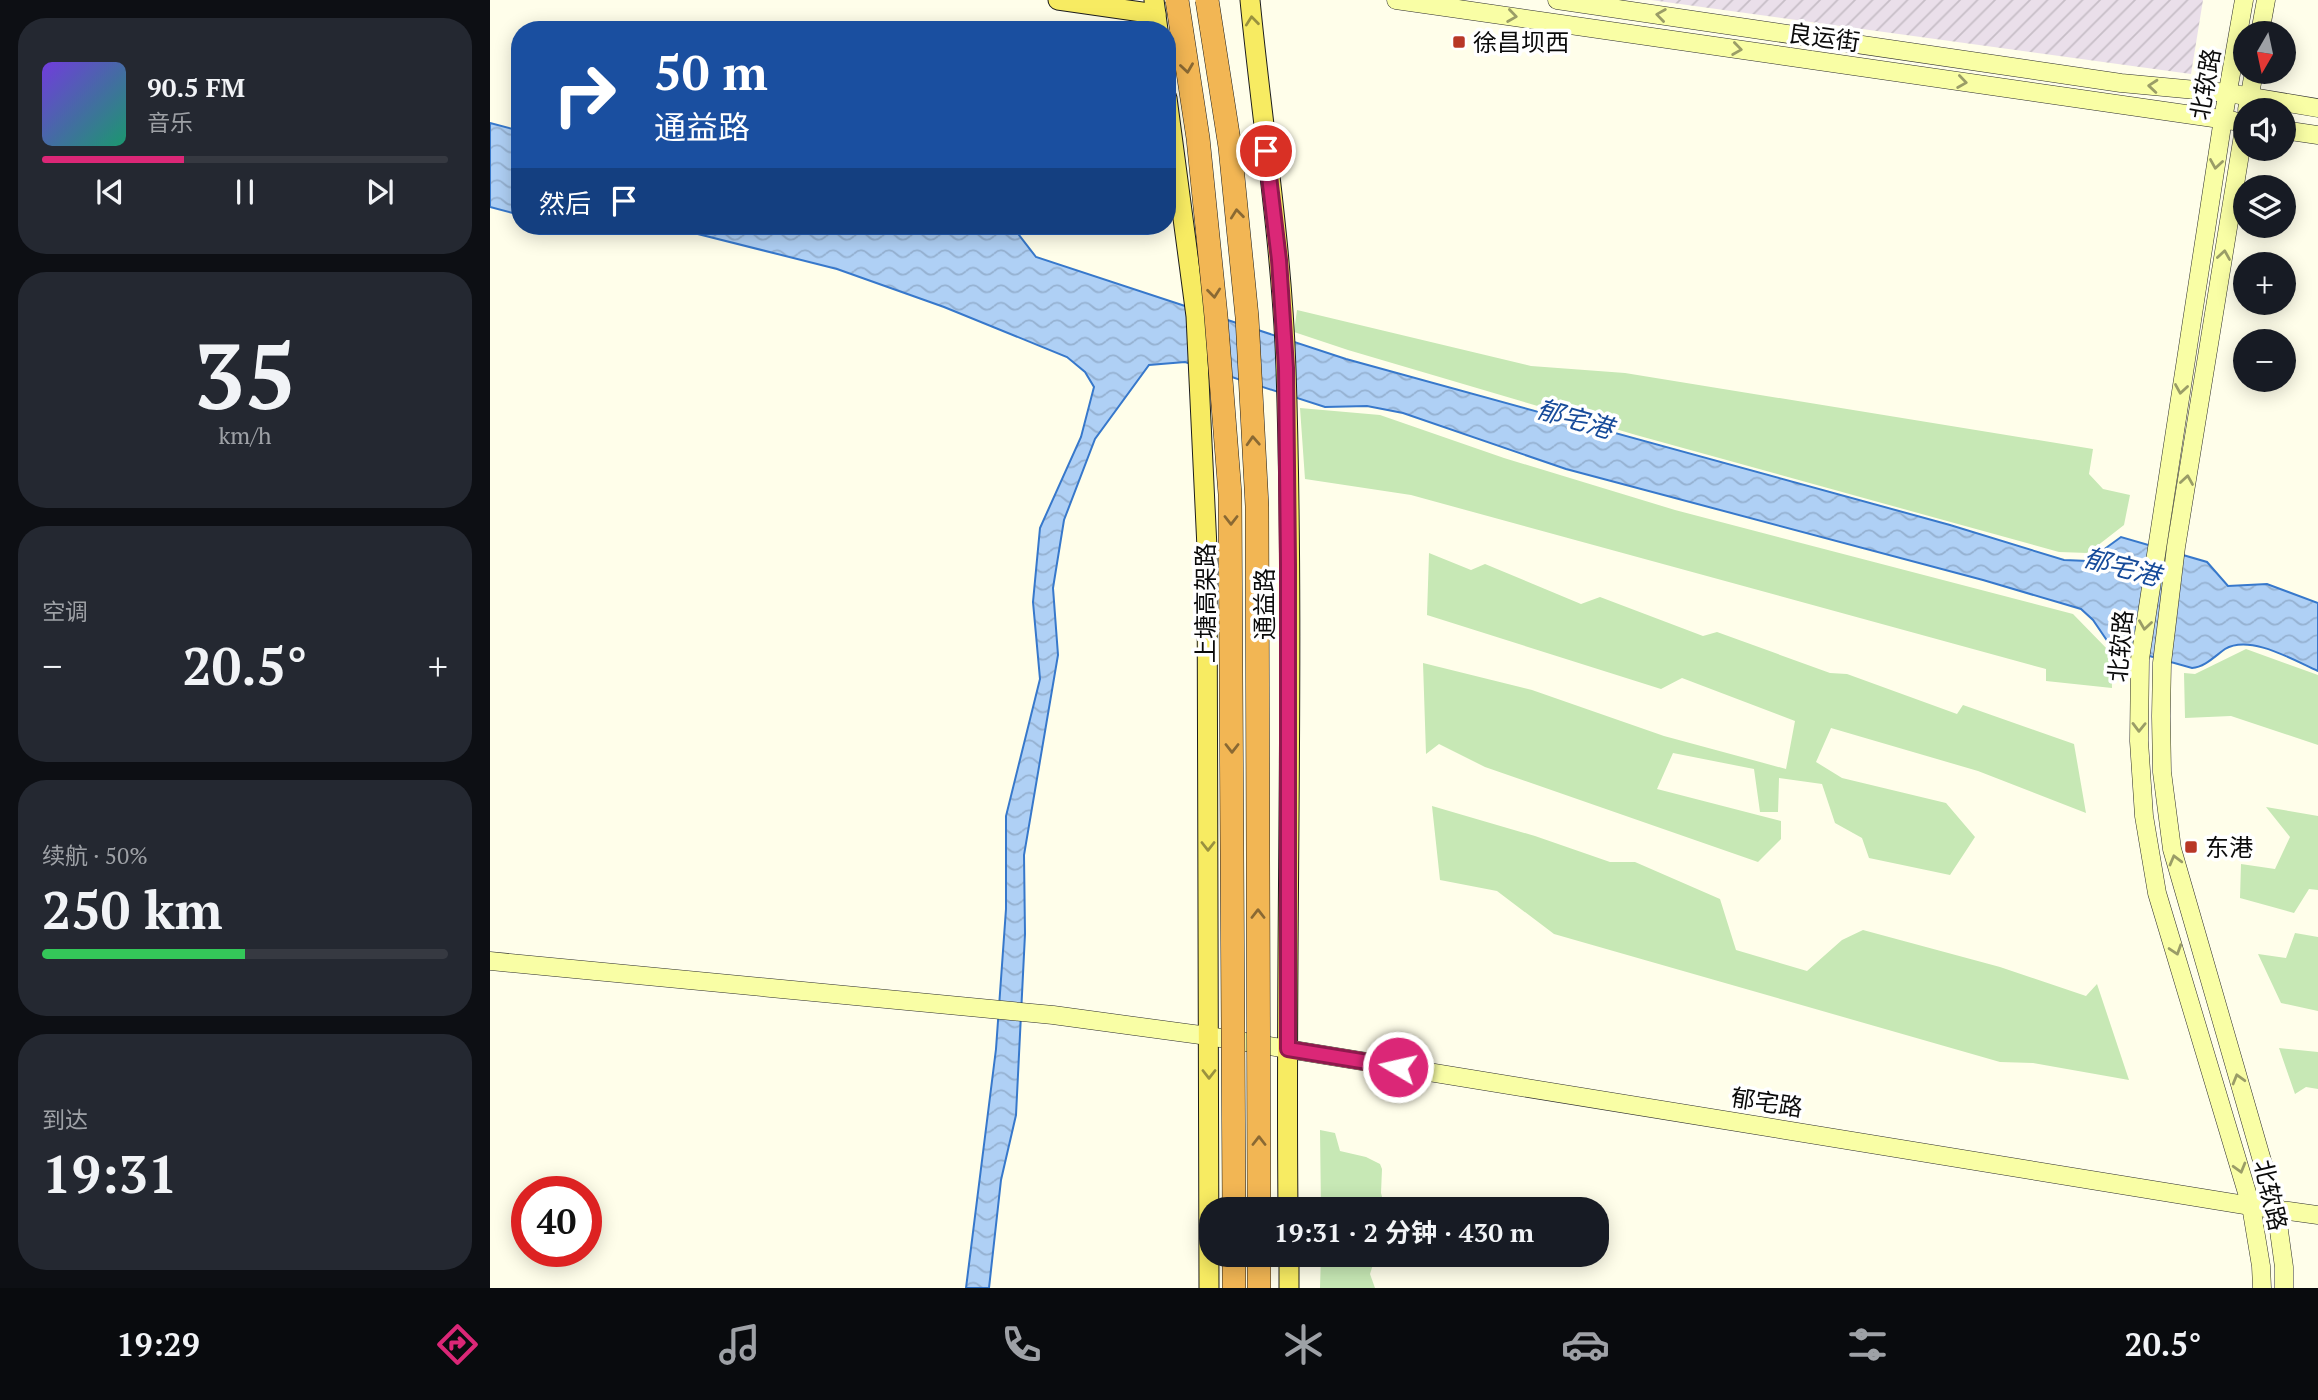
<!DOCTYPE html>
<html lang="zh">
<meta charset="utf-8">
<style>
:root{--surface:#171b24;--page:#242831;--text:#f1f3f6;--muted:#9ea1a6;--line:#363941;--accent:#db2777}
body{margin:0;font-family:"PT Serif","Noto Sans SC",serif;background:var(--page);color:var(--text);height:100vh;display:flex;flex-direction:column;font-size:26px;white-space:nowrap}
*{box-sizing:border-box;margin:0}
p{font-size:23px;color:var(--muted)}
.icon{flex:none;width:38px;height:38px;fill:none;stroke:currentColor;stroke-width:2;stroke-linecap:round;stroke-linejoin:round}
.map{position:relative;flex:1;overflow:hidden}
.sheet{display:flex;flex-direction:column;gap:18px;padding:18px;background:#0d0f14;width:490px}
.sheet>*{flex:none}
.guide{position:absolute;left:21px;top:21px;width:665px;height:214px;border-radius:28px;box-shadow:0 4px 18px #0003;background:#1a4fa0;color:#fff;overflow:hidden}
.needle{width:46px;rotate:189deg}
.controls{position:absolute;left:1743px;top:21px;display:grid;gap:14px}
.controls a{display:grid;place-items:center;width:63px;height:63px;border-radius:50%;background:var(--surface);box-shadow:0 4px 18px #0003;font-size:35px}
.speed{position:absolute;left:21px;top:1176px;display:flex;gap:14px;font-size:35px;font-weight:700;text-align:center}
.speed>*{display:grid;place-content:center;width:91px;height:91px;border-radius:50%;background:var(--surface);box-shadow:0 4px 18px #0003;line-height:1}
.speed .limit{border:10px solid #d22;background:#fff;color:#111}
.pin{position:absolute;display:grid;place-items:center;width:60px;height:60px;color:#fff;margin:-30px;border:4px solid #fff;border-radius:50%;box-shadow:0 2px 7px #0007}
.me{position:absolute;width:77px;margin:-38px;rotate:279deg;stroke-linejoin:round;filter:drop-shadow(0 0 5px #0008)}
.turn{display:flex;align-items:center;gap:24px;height:147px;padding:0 28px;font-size:32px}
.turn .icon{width:91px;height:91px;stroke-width:2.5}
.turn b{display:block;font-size:49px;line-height:60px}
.then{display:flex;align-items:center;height:66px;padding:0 28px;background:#0003;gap:14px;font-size:26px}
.big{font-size:52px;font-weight:700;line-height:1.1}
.sheet .widget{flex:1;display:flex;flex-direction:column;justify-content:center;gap:10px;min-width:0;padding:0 24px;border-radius:28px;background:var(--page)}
.sheet .dial{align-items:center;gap:0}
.dial b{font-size:91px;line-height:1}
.song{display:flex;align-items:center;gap:21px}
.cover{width:84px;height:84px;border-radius:10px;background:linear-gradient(135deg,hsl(260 70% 55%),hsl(160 70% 35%))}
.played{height:7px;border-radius:4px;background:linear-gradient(90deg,var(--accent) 35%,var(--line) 35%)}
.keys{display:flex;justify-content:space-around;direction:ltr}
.heat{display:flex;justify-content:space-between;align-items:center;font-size:38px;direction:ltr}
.charge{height:10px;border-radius:5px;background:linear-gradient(90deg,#34c759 50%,var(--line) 0)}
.trip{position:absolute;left:709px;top:1197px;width:410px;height:70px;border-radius:28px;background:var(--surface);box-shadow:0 4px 18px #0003;font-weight:700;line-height:70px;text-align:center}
.tabs{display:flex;height:112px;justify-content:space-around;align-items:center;background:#090b0e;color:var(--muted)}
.tabs .icon{width:49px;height:49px}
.tabs .selected{color:var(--accent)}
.tabs b{font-size:32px;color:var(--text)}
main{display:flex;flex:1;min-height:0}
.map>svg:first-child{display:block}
.industrial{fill:url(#industrial-furrows)}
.grass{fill:#c7e8b5}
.water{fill:url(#water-waves);stroke:#3778cb;stroke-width:2}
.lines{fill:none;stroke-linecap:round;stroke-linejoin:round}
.secondary-casing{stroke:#2d2d2d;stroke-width:19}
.primary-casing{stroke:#1c1c1c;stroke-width:21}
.highway-casing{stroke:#1c1c1c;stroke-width:24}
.secondary{stroke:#f9fea5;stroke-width:18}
.primary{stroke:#f7eb62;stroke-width:19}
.highway{stroke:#f2b654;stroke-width:23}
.highway-bridge-casing{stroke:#1c1c1c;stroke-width:24;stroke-linecap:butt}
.highway-bridge{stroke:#f2b654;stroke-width:23}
.oneway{stroke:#9a9d67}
.oneway2{stroke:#99913f}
.oneway3{stroke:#8a6933}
.route-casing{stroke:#8e194d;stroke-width:18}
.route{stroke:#db2777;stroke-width:12}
.poi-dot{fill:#b83726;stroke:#fff;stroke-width:2.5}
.labels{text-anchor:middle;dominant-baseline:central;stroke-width:7;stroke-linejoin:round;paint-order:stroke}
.street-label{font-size:24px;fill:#0b0b0b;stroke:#fff}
.poi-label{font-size:24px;fill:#0b0b0b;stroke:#fff;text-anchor:start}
.water-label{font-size:26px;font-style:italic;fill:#174b9a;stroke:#fff}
</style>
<main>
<section class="sheet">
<div class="widget">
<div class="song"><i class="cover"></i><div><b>90.5 FM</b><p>音乐</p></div></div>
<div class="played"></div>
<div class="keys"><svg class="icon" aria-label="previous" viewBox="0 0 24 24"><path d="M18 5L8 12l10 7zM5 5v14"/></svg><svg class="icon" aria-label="pause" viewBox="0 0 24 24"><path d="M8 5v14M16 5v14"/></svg><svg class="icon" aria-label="next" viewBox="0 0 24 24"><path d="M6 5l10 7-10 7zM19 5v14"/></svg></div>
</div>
<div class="widget dial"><b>35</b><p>km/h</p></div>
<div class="widget"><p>空调</p>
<div class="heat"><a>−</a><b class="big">20.5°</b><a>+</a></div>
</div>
<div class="widget"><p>续航 · 50%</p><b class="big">250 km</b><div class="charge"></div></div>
<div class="widget"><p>到达</p><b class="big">19:31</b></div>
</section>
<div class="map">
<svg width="1828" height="1288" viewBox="0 0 1828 1288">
<defs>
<pattern id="industrial-furrows" width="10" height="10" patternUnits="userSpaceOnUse" patternTransform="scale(1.75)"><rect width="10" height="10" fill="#eadfea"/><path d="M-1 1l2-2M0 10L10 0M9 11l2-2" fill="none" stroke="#c7bec7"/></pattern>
<pattern id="water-waves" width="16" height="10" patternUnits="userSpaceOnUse" patternTransform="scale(1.75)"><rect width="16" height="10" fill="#afd0f5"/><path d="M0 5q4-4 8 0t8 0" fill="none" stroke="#95b1d1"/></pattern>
</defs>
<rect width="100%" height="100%" fill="#fffeea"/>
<path class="industrial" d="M1161 0H1713L1701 74Z"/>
<g class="grass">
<path d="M807 310 1041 366 1135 373 1603 449 1599 474 1613 489 1640 495 1634 525 1598 553 1569 552 1146 435 858 350 804 332Z"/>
<path d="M810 408 890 415 1014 458 1185 510 1583 614 1621 653 1622 688 1556 681V669L921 495 815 479Z"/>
<path d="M939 553 981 570 995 564 1091 604 1110 597 1213 636 1227 632 1340 673 1357 674 1467 714 1473 705 1584 744 1596 813 1488 771 1341 728 1326 762 1352 778 1456 803 1485 837 1460 875 1379 858 1372 838 1345 823 1332 784 1289 778 1288 812H1270L1264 769 1183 753 1167 789 1291 821V839L1268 862 995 767 949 744 936 754 933 663 1042 690 1174 736 1296 769 1305 721 1192 678 1171 689 937 615Z"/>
<path d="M1756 649 1828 675V745L1741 716 1695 718 1694 673 1705 674Z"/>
<path d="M942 806 1045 836 1120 862H1145L1230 899 1246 950 1317 971 1352 940 1373 930 1510 967 1596 996 1607 984 1639 1080 1543 1063 1510 1062 1064 934 1007 891 950 880Z"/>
<path d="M1776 807 1828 816V890L1819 889 1804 913 1750 898 1751 864 1785 869 1800 837Z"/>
<path d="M1805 933 1828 937V1011L1791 1003 1768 954 1796 958Z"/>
<path d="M1789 1048 1828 1052V1089L1816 1087 1805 1094Z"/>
<path d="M830 1130 845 1133 850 1151 876 1157 890 1164 892 1169 891 1193 895 1209H831Z"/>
<path d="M831 1255H886L880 1274 885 1288H830Z"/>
</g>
<g class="water">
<path d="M0 123 30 131V215L0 207Z"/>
<path d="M176 226H522L546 257 856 359 1460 525 1574 560 1598 561 1631 537 1717 562 1738 586 1777 584 1828 603V671C1803 660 1760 634 1735 649 1725 656 1715 667 1702 668L1620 645 1603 620 1591 609 1493 580 1076 469 913 413 877 406 835 407 695 362 659 365 605 439 574 520 563 588 568 655 534 855 535 934 526 1115 511 1180 499 1288H476L506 1049 516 909V816L550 679 543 602 550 528 591 437 604 387 595 372 577 357 454 307 347 269Z"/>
</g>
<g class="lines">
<defs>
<g id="secondary">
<path d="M906 0 1744 121"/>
<path d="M1067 0 1631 83 1738 93 1828 108"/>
<path d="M1754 0 1733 119 1650 659 1649 741 1654 816 1667 893 1761 1206 1771 1266 1772 1288"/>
<path d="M1770 33 1776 0"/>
<path d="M1757 110 1764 72"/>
<path d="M1755 123 1686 547 1672 663 1671 716 1672 772 1682 849 1786 1209 1794 1267V1288"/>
<path d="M1794 130 1828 135"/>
<path d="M0 961 563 1015 718 1036 1761 1206 1828 1215"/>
</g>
<g id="primary">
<path d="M568 0 666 14"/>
<path d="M664 0 668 30"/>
<path d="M760 0C772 123 792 246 796 369 805 649 795 929 798 1209"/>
<path d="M677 98 706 316 717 548 719 1288"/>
<path d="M799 1255V1288"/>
</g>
<g id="highway">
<path d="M744 1255V1288"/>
<path d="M769 1255V1288"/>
</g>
</defs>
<use href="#secondary" class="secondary-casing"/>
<use href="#primary" class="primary-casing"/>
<use href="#highway" class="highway-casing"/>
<use href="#secondary" class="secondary"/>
<use href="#primary" class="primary"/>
<use href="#highway" class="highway"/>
<defs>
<g id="highway-bridge">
<path d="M687 0 708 138 726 316 740 494 744 1209"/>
<path d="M717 0 740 147 757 317 767 506 769 1209"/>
</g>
</defs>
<use href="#highway-bridge" class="highway-bridge-casing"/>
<use href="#highway-bridge" class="highway-bridge"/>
</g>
<defs><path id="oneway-chevron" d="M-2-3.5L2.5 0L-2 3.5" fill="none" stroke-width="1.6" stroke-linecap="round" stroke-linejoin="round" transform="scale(1.75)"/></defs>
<g class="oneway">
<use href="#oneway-chevron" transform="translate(1171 15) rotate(-172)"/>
<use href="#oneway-chevron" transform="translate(1022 16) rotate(8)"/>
<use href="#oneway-chevron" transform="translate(1247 49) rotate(8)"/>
<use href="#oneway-chevron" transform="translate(1472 82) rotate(8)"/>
<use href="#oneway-chevron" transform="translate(1663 86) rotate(-175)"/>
<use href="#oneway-chevron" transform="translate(1726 164) rotate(99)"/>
<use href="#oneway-chevron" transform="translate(1734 255) rotate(-81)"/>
<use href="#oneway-chevron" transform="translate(1691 389) rotate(99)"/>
<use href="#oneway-chevron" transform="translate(1697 480) rotate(-81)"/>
<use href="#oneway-chevron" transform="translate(1655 625) rotate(98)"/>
<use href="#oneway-chevron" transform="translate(1649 727) rotate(91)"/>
<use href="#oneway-chevron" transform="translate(1685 860) rotate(-105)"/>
<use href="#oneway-chevron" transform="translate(1686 950) rotate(72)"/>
<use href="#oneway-chevron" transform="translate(1748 1079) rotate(-106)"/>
<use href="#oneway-chevron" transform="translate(1750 1168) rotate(74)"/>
</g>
<g class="oneway2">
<use href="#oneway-chevron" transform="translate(762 21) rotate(-96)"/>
<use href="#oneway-chevron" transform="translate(718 846) rotate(90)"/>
<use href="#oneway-chevron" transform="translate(719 1074) rotate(90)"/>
</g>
<g class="oneway3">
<use href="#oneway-chevron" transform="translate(697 68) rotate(82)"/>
<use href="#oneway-chevron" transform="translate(747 214) rotate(-96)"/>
<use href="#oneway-chevron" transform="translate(724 293) rotate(84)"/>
<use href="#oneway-chevron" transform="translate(763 441) rotate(-93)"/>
<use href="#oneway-chevron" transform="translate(741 520) rotate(90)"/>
<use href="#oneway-chevron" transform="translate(742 748) rotate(90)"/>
<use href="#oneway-chevron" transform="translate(768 914) rotate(-90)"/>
<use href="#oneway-chevron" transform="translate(769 1141) rotate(-90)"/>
</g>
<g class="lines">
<defs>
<path id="route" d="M776 151 789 260 796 368 798 565V1049L908 1067"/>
</defs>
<use href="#route" class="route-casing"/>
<use href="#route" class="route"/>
</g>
<g class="poi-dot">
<rect x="962" y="35" width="14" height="14" rx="3.5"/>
<rect x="1694" y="840" width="14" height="14" rx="3.5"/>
</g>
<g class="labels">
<g class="street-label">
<text transform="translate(1334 37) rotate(8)">良运街</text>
<text transform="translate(1715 84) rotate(-80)">北软路</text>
<text transform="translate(715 603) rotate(-90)">上塘高架路</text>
<text transform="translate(774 604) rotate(-90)">通益路</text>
<text transform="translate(1630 646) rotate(-85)">北软路</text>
<text transform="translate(1277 1102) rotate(9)">郁宅路</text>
<text transform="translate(1781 1195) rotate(77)">北软路</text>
</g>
<g class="poi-label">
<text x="983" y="42">徐昌坝西</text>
<text x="1715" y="847">东港</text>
</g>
<g class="water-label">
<text transform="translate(1085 418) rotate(16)">郁宅港</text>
<text transform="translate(1632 566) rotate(15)">郁宅港</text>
</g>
</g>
</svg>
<div class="controls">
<a><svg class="needle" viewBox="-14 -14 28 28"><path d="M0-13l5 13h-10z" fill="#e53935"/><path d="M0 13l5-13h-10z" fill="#9ea1a6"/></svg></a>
<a><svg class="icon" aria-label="sound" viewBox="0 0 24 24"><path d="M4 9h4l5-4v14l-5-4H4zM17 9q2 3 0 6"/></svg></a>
<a><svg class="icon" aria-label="layers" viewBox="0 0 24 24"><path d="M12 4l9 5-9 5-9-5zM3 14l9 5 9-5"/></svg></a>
<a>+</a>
<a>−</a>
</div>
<div class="speed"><div class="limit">40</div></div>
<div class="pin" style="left:776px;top:151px;background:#d93025"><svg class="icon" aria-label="arrive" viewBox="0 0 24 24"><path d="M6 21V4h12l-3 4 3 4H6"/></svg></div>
<svg class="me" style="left:908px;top:1067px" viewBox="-20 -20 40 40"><circle r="17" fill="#db2777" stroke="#fff" stroke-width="3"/><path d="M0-11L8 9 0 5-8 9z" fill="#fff"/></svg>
<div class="trip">19:31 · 2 分钟 · 430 m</div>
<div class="guide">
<div class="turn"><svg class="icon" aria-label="right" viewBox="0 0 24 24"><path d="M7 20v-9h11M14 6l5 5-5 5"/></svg><div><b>50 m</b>通益路</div></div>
<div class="then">然后<svg class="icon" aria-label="arrive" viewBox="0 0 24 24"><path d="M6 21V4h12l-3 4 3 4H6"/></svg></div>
</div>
</div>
</main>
<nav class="tabs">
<b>19:29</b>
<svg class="icon selected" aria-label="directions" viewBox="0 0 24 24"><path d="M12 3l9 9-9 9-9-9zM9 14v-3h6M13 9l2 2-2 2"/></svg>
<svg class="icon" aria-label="music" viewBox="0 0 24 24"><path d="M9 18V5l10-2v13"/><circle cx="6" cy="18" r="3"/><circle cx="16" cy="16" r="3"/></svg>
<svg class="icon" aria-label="phone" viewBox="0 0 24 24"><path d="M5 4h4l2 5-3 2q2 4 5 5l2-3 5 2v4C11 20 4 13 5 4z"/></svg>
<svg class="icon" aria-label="climate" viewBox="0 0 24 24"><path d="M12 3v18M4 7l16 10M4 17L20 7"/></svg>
<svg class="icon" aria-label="car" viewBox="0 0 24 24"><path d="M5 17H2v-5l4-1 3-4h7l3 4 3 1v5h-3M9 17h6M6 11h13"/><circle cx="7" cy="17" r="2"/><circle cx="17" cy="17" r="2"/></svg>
<svg class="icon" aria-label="filters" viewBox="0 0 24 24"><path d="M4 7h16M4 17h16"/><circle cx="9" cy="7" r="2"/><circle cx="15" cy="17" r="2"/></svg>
<b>20.5°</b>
</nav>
